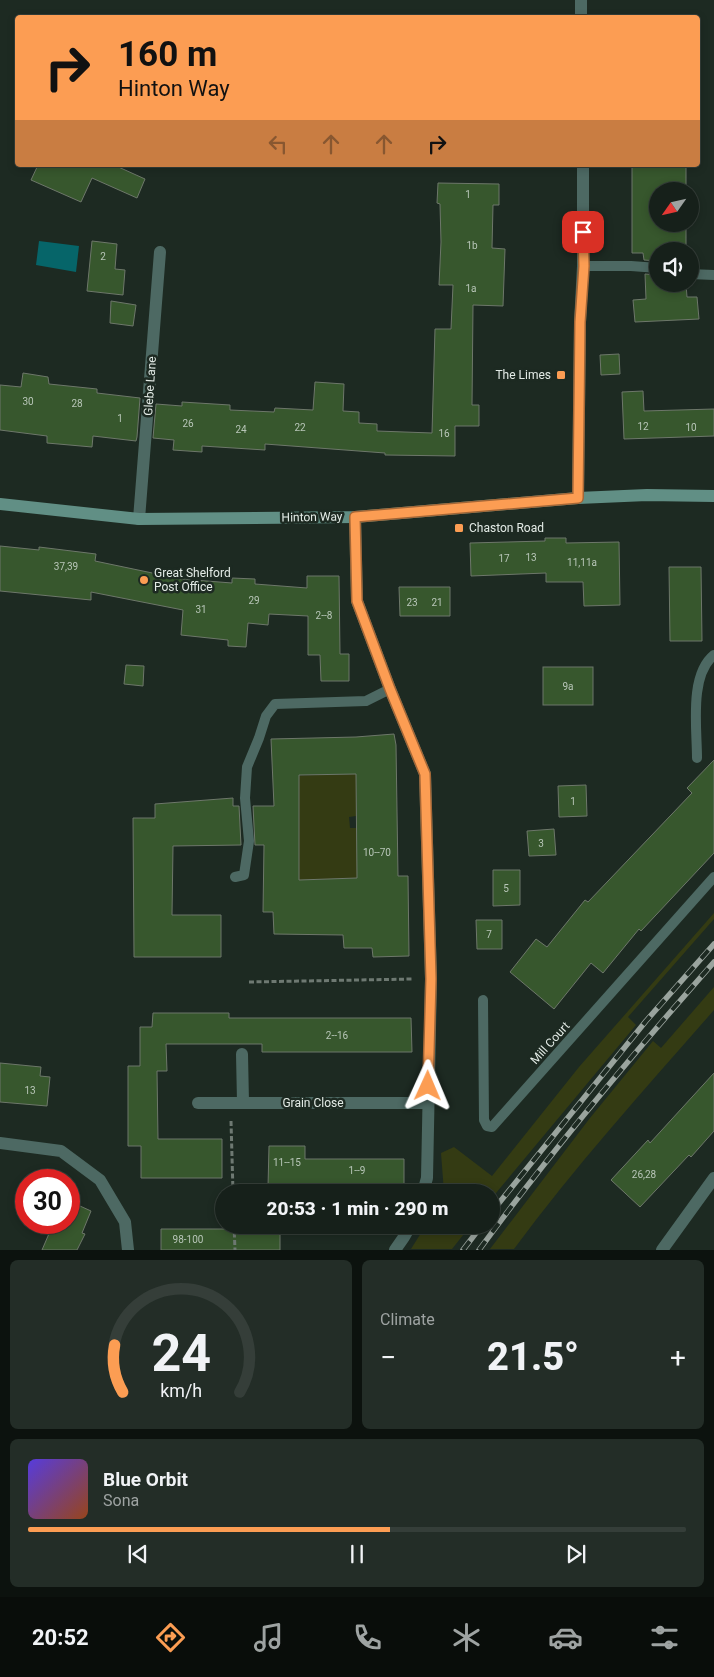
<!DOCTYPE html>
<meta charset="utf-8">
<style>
:root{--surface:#16201a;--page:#232d27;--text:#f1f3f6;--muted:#9ea3a2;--line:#353e39;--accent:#fc9d53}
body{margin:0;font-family:Roboto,sans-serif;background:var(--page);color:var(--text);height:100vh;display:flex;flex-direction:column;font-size:19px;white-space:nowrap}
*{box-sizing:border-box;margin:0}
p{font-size:16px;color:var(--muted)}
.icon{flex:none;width:28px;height:28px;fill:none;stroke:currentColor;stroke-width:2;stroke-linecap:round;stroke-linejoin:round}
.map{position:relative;height:1250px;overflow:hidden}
.details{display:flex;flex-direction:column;gap:10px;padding:10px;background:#0c120e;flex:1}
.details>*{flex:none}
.guide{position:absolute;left:15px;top:15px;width:685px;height:152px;border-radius:5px;box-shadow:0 2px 8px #0003,0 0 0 1px var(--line);background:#fc9d53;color:#111;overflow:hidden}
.needle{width:32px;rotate:236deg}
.controls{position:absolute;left:649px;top:182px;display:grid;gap:10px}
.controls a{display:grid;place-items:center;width:50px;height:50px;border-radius:50%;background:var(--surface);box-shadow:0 2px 8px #0003,0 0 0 1px var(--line);font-size:25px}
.speed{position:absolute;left:15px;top:1169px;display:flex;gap:10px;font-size:25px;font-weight:700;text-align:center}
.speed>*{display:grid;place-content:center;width:65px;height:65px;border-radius:50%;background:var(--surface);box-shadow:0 2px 8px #0003,0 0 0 1px var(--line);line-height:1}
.speed .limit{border:8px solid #d22;background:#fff;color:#111}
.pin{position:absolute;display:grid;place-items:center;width:42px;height:42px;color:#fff;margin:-21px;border-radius:10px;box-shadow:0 2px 8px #0006}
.me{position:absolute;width:55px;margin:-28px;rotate:1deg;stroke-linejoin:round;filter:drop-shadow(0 0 4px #0008)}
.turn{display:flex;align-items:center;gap:18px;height:105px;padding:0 20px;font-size:22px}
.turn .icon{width:65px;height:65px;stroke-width:2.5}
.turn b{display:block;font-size:35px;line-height:42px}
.lanes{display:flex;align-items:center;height:48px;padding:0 20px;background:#0003;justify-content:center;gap:25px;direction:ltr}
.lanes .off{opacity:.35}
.big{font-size:38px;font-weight:800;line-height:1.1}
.details .widget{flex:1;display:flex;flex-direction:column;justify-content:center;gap:8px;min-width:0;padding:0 18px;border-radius:8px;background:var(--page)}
.details .dial{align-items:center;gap:0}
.dial svg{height:130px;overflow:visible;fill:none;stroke:var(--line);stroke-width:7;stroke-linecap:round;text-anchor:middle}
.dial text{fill:var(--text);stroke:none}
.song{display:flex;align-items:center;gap:15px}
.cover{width:60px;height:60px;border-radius:8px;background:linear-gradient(135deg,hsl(250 70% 55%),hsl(20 70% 35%))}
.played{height:5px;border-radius:2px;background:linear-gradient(90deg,var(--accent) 55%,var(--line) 55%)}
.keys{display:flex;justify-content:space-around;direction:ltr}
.heat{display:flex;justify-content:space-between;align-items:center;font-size:28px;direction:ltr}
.details .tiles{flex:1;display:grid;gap:10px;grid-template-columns:1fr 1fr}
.widget:last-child{grid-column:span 2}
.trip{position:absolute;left:215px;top:1184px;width:285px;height:50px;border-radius:25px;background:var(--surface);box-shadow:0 2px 8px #0003,0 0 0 1px var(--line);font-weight:800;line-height:50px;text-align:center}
.tabs{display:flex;height:80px;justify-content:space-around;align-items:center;background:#090d0a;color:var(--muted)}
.tabs .icon{width:35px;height:35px}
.tabs .active{color:var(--accent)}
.tabs b{font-size:22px;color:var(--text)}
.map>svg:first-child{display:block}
.green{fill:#343b13}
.water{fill:#066569}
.building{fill:#37572d;stroke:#6d776a;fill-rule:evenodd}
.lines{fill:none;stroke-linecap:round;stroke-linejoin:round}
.path{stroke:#6e7972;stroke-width:3;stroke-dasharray:5 2.5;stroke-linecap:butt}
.lane{stroke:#4d6963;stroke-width:10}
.street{stroke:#4d6963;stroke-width:12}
.secondary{stroke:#618f85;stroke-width:12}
.rail-casing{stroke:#9aa49e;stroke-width:5.5}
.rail{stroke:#1d2a22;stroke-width:4;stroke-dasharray:11;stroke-linecap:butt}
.route-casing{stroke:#a46636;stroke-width:12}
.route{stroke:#fc9d53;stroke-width:9}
.poi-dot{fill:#fc9d53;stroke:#1d2a22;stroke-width:2}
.labels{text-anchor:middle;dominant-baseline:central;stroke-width:5;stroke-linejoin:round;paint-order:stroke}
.number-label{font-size:10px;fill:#b8c6b8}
.poi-label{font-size:12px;fill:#e3ebe6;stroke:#1d2a22;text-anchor:start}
.street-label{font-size:12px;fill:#e3ebe6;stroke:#1d2a22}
</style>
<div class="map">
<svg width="714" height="1250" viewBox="0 0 714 1250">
<rect width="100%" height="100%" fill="#1d2a22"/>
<g class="green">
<path d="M356 774V816L349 817 350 828H357V878L277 881 299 850V807L281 776Z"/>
<path d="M714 913V919L628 1017 636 1025 491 1199V1192H444L441 1153 454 1147 492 1176 579 1067Z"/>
<path d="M714 987V1010C646 1088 575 1166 514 1249H490L590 1118 653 1041 661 1048Z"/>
<path d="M426 1225H471L452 1249H411Z"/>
</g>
<path class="water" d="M39 241 79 246 76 272 36 265Z"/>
<g class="building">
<path d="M38 165H114L145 179 137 198 92 178 81 202 31 180Z"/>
<path d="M632 166H686V191H658V224H686V251H658V261L644 260 643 253H632Z"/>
<path d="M438 183 499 184V205H493L492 248 505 249 503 306 473 305 472 405H479V426H455V456L385 455V453L265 444V450L202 446V452L173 450 174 440 153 438 156 404 182 406V402L230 405V410L274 412 275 408 313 410 315 382 344 384 343 411 359 412V423L377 424V431L432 433 435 329H451L453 285H439L441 242 440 204 437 203Z"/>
<path d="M92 241 117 244 115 269 125 270 123 295 87 291Z"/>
<path d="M645 274 658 275V284H686L687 297H697L699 319 635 322 633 300 646 299Z"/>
<path d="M111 301 136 305 133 326 110 323Z"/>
<path d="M619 354 620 374 601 375 600 355Z"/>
<path d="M23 373 48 377 49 384 97 389V393L140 398 137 437 136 441 93 436 92 447 47 443V436L0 430V385L21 387Z"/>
<path d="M643 391 644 411 714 409V436L624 439 622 392Z"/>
<path d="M545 538H566V543L619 542 620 605 584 606 583 582H546V573L471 576 470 543 545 541Z"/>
<path d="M0 546 39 550V547L96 554 95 561 181 579 232 583V578L255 579V584L307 588V576H339L340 654H349V681H321L320 655H308V616L269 614 268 625 248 623 246 647 228 646V640L181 635 183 610 91 592V600L0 591Z"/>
<path d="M669 567H701L702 641H670Z"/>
<path d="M399 587H450V616H400Z"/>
<path d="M126 665 144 666 143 686 124 684Z"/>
<rect x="543" y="667" width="50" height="38"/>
<path d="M394 734 396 745 398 876H408L409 956 373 957 372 948H344L343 935 274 934 273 912H263L264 845H255L253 806H274L271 739 356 737ZM356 774 357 878 299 880V775Z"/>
<path d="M714 760V853L641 931 639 929 603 973 591 963 554 1009 510 972 536 939 547 947 585 900 588 902 692 793 687 788Z"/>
<path d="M586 785 587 816 559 817 558 786Z"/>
<path d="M233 798V806H239L241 845 173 846 172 915H221V957H134L133 818H155V804Z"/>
<path d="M554 829 556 855 529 856 527 831Z"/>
<path d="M493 870H520V905L493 906Z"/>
<path d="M476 920H502V949H477Z"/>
<path d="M153 1013H229V1018H411L412 1052H262V1044H166L167 1071H157L158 1139H222V1178H141V1146H128V1066H140V1027H152Z"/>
<path d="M0 1063 41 1067 40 1076 50 1077 47 1106 0 1102Z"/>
<path d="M714 1073V1131L691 1157 689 1155 640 1207 611 1180 648 1140 650 1143Z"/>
<path d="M269 1146H305V1159H404V1192H249V1188L268 1187Z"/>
<path d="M69 1201 91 1211 82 1233 85 1234 77 1250H42L54 1222H69Z"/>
<path d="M250 1225H280V1250H161V1229H250Z"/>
</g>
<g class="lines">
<g class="path">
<path d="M249 982 413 979"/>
<path d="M231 1121 233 1192"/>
<path d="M234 1225 235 1250"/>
</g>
<g class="lane">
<path d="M583 266H631L658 268"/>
<path d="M690 274 714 275"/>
<path d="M697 758C697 728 689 675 714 655"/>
<path d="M235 877 244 875 249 841 245 798 247 767 259 738 266 716 275 704 366 701 390 689"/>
<path d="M483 1000 484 1120 487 1126 492 1127 714 877"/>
</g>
<g class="street">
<path d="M581 0V18"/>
<path d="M578 498 580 322 583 266V165"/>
<path d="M355 517 357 601 390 689 425 774 431 979 427 1178 423 1192"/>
<path d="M139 519 160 252"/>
<path d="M242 1054 243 1102"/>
<path d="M198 1103H428"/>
<path d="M0 1143 61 1151 100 1180 125 1222 128 1250"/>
<path d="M395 1250 404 1237 411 1225"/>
<path d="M662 1250 714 1178"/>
</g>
<path class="secondary" d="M0 504 139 519 355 517 578 498 647 495 714 496"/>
<defs>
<g id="rail">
<path d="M491 1213 646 1021 714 944"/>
<path d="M463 1250 482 1225"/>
<path d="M479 1250C552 1150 632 1055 714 962"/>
</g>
</defs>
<use href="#rail" class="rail-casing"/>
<use href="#rail" class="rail"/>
</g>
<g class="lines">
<defs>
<path id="route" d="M428 1086 431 979 425 774 390 689 357 601 355 517 578 498 580 322 584 266 583 232"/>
</defs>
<use href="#route" class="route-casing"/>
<use href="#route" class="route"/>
</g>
<g class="poi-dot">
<rect x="556" y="370" width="10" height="10" rx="2.5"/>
<rect x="454" y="523" width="10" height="10" rx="2.5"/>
<circle cx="144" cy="580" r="5"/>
</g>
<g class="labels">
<g class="number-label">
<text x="468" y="194">1</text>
<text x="472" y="245">1b</text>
<text x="103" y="256">2</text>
<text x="471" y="288">1a</text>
<text x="28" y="401">30</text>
<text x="77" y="403">28</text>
<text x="120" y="418">1</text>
<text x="188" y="423">26</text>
<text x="643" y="426">12</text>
<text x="300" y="427">22</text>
<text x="691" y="427">10</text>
<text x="241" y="429">24</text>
<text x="444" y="433">16</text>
<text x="531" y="557">13</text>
<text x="504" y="558">17</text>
<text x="582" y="562">11,11a</text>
<text x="66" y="566">37,39</text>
<text x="254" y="600">29</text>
<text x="412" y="602">23</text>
<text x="437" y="602">21</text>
<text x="201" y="609">31</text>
<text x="324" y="615">2--8</text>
<text x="568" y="686">9a</text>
<text x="573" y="801">1</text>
<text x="541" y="843">3</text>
<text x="377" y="852">10--70</text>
<text x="506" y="888">5</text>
<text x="489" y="934">7</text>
<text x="337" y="1035">2--16</text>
<text x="30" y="1090">13</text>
<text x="287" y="1162">11--15</text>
<text x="357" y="1170">1--9</text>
<text x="644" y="1174">26,28</text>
<text x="188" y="1239">98-100</text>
</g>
<g class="poi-label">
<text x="551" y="375" text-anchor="end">The Limes</text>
<text x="469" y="528">Chaston Road</text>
<text x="154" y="573">Great Shelford<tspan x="154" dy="14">Post Office</tspan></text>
</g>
<g class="street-label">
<text transform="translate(150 386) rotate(-86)">Glebe Lane</text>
<text transform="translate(312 517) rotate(-1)">Hinton Way</text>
<text transform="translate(550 1043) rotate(-48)">Mill Court</text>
<text x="313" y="1103">Grain Close</text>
</g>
</g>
</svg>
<div class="controls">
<a><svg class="needle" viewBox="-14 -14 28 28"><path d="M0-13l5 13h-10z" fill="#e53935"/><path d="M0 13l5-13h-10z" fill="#9ea3a2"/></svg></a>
<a><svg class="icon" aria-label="sound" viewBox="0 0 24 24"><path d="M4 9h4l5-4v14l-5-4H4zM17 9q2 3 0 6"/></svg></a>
</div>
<div class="speed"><div class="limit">30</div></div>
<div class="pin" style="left:583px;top:232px;background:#d93025"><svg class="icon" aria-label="arrive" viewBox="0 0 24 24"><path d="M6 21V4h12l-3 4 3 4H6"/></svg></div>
<svg class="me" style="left:428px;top:1086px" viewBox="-20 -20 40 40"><path d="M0-17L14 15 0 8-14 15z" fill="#fc9d53" stroke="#fff" stroke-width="4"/></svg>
<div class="trip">20:53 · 1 min · 290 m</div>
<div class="guide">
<div class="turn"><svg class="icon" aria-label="right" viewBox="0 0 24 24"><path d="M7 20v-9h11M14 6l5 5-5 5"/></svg><div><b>160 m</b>Hinton Way</div></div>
<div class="lanes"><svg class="icon off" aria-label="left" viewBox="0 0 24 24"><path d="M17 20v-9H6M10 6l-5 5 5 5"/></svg><svg class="icon off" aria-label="ahead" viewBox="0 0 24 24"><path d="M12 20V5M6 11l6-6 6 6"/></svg><svg class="icon off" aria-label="ahead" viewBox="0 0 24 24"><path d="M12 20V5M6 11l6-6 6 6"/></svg><svg class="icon" aria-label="right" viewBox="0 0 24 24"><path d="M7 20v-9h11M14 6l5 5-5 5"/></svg></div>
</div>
</div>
<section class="details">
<div class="tiles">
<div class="widget dial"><svg viewBox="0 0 100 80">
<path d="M14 69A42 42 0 1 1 86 69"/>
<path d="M14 69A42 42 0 0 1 9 40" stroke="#fc9d53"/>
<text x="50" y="56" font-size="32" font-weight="700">24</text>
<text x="50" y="72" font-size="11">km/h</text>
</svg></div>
<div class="widget"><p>Climate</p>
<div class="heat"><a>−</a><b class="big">21.5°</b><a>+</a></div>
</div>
<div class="widget">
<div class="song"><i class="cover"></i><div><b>Blue Orbit</b><p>Sona</p></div></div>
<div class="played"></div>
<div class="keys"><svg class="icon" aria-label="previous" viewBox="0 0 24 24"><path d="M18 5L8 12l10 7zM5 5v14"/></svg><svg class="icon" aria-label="pause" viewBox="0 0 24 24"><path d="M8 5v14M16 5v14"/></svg><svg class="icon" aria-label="next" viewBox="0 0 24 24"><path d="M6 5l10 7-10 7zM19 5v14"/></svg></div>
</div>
</div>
</section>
<nav class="tabs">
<b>20:52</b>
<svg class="icon active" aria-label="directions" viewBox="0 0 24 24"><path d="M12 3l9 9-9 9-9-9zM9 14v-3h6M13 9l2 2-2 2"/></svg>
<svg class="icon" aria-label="music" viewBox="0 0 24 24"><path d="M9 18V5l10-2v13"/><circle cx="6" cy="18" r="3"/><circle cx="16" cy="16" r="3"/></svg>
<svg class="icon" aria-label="phone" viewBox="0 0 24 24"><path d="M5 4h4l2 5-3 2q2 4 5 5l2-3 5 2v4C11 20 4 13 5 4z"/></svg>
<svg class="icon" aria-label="climate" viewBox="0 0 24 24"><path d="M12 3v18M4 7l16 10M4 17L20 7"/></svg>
<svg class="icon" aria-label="car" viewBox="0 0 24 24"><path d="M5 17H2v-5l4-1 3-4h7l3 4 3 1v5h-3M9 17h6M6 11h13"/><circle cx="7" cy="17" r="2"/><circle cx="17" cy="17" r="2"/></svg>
<svg class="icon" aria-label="filters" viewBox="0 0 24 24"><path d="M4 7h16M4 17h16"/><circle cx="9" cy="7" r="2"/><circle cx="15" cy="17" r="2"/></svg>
</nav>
